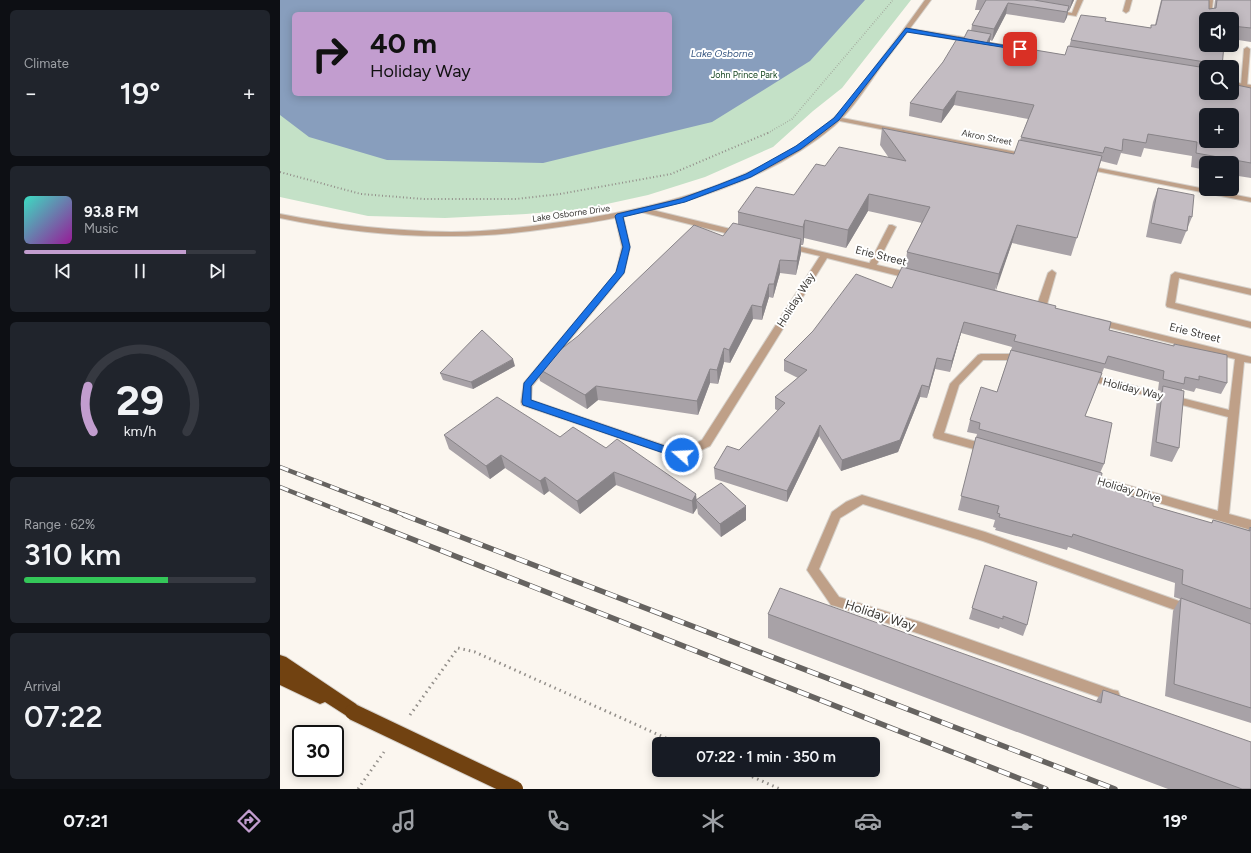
<!DOCTYPE html>
<meta charset="utf-8">
<style>
:root{--surface:#171b24;--page:#20242c;--text:#f1f3f6;--muted:#9ea1a6;--line:#363941;--accent:#c29dcf}
body{margin:0;font-family:Figtree,sans-serif;background:var(--page);color:var(--text);height:100vh;display:flex;flex-direction:column;font-size:15px;white-space:nowrap}
*{box-sizing:border-box;margin:0}
p{font-size:13px;color:var(--muted)}
.icon{flex:none;width:22px;height:22px;fill:none;stroke:currentColor;stroke-width:2;stroke-linecap:round;stroke-linejoin:round}
.map{position:relative;flex:1;overflow:hidden}
.side{display:flex;flex-direction:column;gap:10px;padding:10px;background:#0d0f14;width:280px}
.side>*{flex:none}
.guide{position:absolute;left:12px;top:12px;width:380px;height:84px;border-radius:6px;box-shadow:0 2px 10px #0003;background:#c29dcf;color:#111;overflow:hidden}
.controls{position:absolute;left:919px;top:12px;display:grid;gap:8px}
.controls a{display:grid;place-items:center;width:40px;height:40px;border-radius:6px;background:var(--surface);box-shadow:0 2px 10px #0003;font-size:20px}
.speed{position:absolute;left:12px;top:725px;display:flex;gap:8px;font-size:20px;font-weight:700;text-align:center}
.speed>*{display:grid;place-content:center;width:52px;height:52px;border-radius:50%;background:var(--surface);box-shadow:0 2px 10px #0003;line-height:1}
.speed .limit{border:2px solid #111;border-radius:6px;background:#fff;color:#111}
.pin{position:absolute;display:grid;place-items:center;width:34px;height:34px;color:#fff;margin:-17px;border-radius:8px;box-shadow:0 2px 6px #0006}
.me{position:absolute;width:44px;margin:-22px;rotate:289deg;stroke-linejoin:round;filter:drop-shadow(0 0 3px #0008)}
.turn{display:flex;align-items:center;gap:14px;height:84px;padding:0 12px;font-size:18px}
.turn .icon{width:52px;height:52px;stroke-width:2.5}
.turn b{display:block;font-size:28px;line-height:34px}
.big{font-size:30px;font-weight:600;line-height:1.1}
.side .tile{flex:1;display:flex;flex-direction:column;justify-content:center;gap:6px;min-width:0;padding:0 14px;border-radius:6px;background:var(--page)}
.side .dial{align-items:center;gap:0}
.dial svg{height:104px;overflow:visible;fill:none;stroke:var(--line);stroke-width:7;stroke-linecap:round;text-anchor:middle}
.dial text{fill:var(--text);stroke:none}
.song{display:flex;align-items:center;gap:12px}
.cover{width:48px;height:48px;border-radius:6px;background:linear-gradient(135deg,hsl(170 70% 55%),hsl(300 70% 35%))}
.played{height:4px;border-radius:2px;background:linear-gradient(90deg,var(--accent) 70%,var(--line) 70%)}
.keys{display:flex;justify-content:space-around;direction:ltr}
.heat{display:flex;justify-content:space-between;align-items:center;font-size:22px;direction:ltr}
.charge{height:6px;border-radius:3px;background:linear-gradient(90deg,#34c759 62%,var(--line) 0)}
.trip{position:absolute;left:372px;top:737px;width:228px;height:40px;border-radius:6px;background:var(--surface);box-shadow:0 2px 10px #0003;font-weight:600;line-height:40px;text-align:center}
.menu{display:flex;height:64px;justify-content:space-around;align-items:center;background:#090b0e;color:var(--muted)}
.menu .icon{width:28px;height:28px}
.menu .on{color:var(--accent)}
.menu b{font-size:18px;color:var(--text)}
main{display:flex;flex:1;min-height:0}
.map>svg:first-child{display:block}
.green{fill:#c4e1c7;fill-rule:evenodd}
.water{fill:#889ebd;fill-rule:evenodd}
.lines{fill:none;stroke-linecap:round;stroke-linejoin:round}
.service-casing{stroke:#d5d0ca;stroke-width:2}
.minor-casing{stroke:#d5d0ca;stroke-width:2}
.tertiary-casing{stroke:#d5d0ca;stroke-width:2}
.motorway-casing{stroke:#d5d0ca;stroke-width:2}
.path-far2{stroke:#938f8a;stroke-width:1.5;stroke-dasharray:0.5 2;stroke-linecap:butt}
.path-far1{stroke:#938f8a;stroke-width:2;stroke-dasharray:1 2.5;stroke-linecap:butt}
.path{stroke:#938f8a;stroke-width:3;stroke-dasharray:1.5 4;stroke-linecap:butt}
.service{fill:#bfa088;fill-rule:evenodd}
.minor{fill:#bfa088;fill-rule:evenodd}
.tertiary{fill:#bfa088;fill-rule:evenodd}
.motorway{fill:#714211;fill-rule:evenodd}
.rail-far1-casing{stroke:#666360;stroke-width:4.5}
.rail-casing{stroke:#666360;stroke-width:5.5}
.rail-far1{stroke:#fff;stroke-width:3;stroke-dasharray:9;stroke-linecap:butt}
.rail{stroke:#fff;stroke-width:4;stroke-dasharray:12;stroke-linecap:butt}
.motorway-bridge-casing{stroke:#d5d0ca;stroke-width:18;stroke-linecap:butt}
.motorway-bridge{stroke:#714211;stroke-width:16}
.wall{fill:#a8a2a7}
.shaded-wall{fill:#888488}
.building{fill:#c3bcc2;stroke:#888488;fill-rule:evenodd}
.route{fill:#1a73e8;stroke:#114b97}
.labels{text-anchor:middle;dominant-baseline:central;stroke-width:4;stroke-linejoin:round;paint-order:stroke}
.far-park-label{font-size:9px;fill:#164520;stroke:#fff}
.far-street-label{font-size:9px;fill:#3c3a37;stroke:#fff}
.far-water-label{font-size:10px;font-style:italic;fill:#375782;stroke:#fff}
.street-label{font-size:11px;fill:#3c3a37;stroke:#fff}
.near-street-label{font-size:13px;fill:#3c3a37;stroke:#fff}
</style>
<main>
<section class="side">
<div class="tile"><p>Climate</p>
<div class="heat"><a>−</a><b class="big">19°</b><a>+</a></div>
</div>
<div class="tile">
<div class="song"><i class="cover"></i><div><b>93.8 FM</b><p>Music</p></div></div>
<div class="played"></div>
<div class="keys"><svg class="icon" aria-label="previous" viewBox="0 0 24 24"><path d="M18 5L8 12l10 7zM5 5v14"/></svg><svg class="icon" aria-label="pause" viewBox="0 0 24 24"><path d="M8 5v14M16 5v14"/></svg><svg class="icon" aria-label="next" viewBox="0 0 24 24"><path d="M6 5l10 7-10 7zM19 5v14"/></svg></div>
</div>
<div class="tile dial"><svg viewBox="0 0 100 80">
<path d="M14 69A42 42 0 1 1 86 69"/>
<path d="M14 69A42 42 0 0 1 10 34" stroke="#c29dcf"/>
<text x="50" y="56" font-size="32" font-weight="700">29</text>
<text x="50" y="72" font-size="11">km/h</text>
</svg></div>
<div class="tile"><p>Range · 62%</p><b class="big">310 km</b><div class="charge"></div></div>
<div class="tile"><p>Arrival</p><b class="big">07:22</b></div>
</section>
<div class="map">
<svg width="971" height="789" viewBox="0 0 971 789">
<rect width="100%" height="100%" fill="#fbf6ef"/>
<path class="green" d="M0 0H631L562 88 533 111 493 147 425 177 368 195 304 209 246 214 165 218 88 216 0 197ZM14 14H390V94H14Z"/>
<path class="water" d="M0 0H585L530 61 432 122 263 163 107 160 29 137 0 115ZM14 14H390V94H14Z"/>
<g class="lines">
<defs>
<g id="service">
<path d="M797 0H803L796 16 772 12 775 10 792 13Z"/>
<path d="M846 0H852L849 11 846 13 843 11Z"/>
<path d="M927 0H933L931 19 926 20Z"/>
<path d="M967 47 970 49 967 86 964 88 961 86 964 49Z"/>
<path d="M609 225H612L616 227 596 266 592 269 589 268 588 266Z"/>
<path d="M772 270 776 273 766 308 764 310H758L756 308 768 273Z"/>
<path d="M895 272 971 289V295L899 278 895 303 971 322V328L887 307 886 305 891 275Z"/>
</g>
<g id="minor">
<path d="M626 28 689 38 692 40 689 42 624 31V29Z"/>
<path d="M952 82 971 85V89L952 86Z"/>
<path d="M557 117 747 154 751 156 747 158 555 120 554 119Z"/>
<path d="M803 165 971 198V202L806 169 802 167Z"/>
<path d="M361 208H364L463 232 464 234 460 236H457L361 212Z"/>
<path d="M336 214H342L343 216 350 247 344 273 252 386 251 400 401 451 422 440 540 256 506 248 505 246 506 244H509L631 273 635 276 631 279 547 258 430 446 402 459 242 405 241 402 244 383 336 273 342 247 335 216Z"/>
<path d="M818 319 971 357V363L964 362 949 514 971 520V530L804 481 803 478 804 475 808 474 938 511 948 417 807 380 802 377 807 374 949 410 955 359 815 324 813 322Z"/>
<path d="M701 354H732L745 358 747 360 742 363 732 360H703L679 385 664 433 712 446 713 449 712 452 708 453 654 438 653 435 670 384 698 355Z"/>
<path d="M582 495 705 532 913 606 915 610 913 614 909 615 703 541 583 504 560 518 539 569 559 597 640 622 833 690 838 691 840 696 838 701 833 702 640 634 555 606 551 605 527 570 552 512 566 502Z"/>
</g>
<path id="tertiary" d="M645 0H651C635 22 618 44 602 65 587 86 573 109 554 126 480 189 366 216 272 228 239 233 206 236 173 236 114 237 57 230 0 218V214C56 225 113 231 171 232 205 232 239 228 273 223 366 211 474 186 548 123 563 111 574 94 586 79 606 53 626 27 645 0Z"/>
<path id="motorway" d="M0 655 6 657 79 706 81 712 79 718 73 720 45 702 40 704 0 685Z"/>
</defs>
<use href="#service" class="service-casing"/>
<use href="#minor" class="minor-casing"/>
<use href="#tertiary" class="tertiary-casing"/>
<use href="#motorway" class="motorway-casing"/>
<path class="path-far2" d="M488 133 512 119 613 0"/>
<path class="path-far1" d="M0 172 81 194 144 199H236L280 194 391 174 490 132"/>
<g class="path">
<path d="M130 715 178 648 195 652 399 744"/>
<path d="M457 770 500 789"/>
<path d="M78 789 104 752"/>
</g>
<use href="#service" class="service"/>
<use href="#minor" class="minor"/>
<use href="#tertiary" class="tertiary"/>
<use href="#motorway" class="motorway"/>
<defs>
<g id="rail-far1">
<path d="M0 467 127 516"/>
<path d="M0 487 73 516"/>
</g>
<g id="rail">
<path d="M71 515 766 789"/>
<path d="M124 515 835 789"/>
</g>
</defs>
<use href="#rail-far1" class="rail-far1-casing"/>
<use href="#rail" class="rail-casing"/>
<use href="#rail-far1" class="rail-far1"/>
<use href="#rail" class="rail"/>
<defs>
<path id="motorway-bridge" d="M73 712 235 789"/>
</defs>
<use href="#motorway-bridge" class="motorway-bridge-casing"/>
<use href="#motorway-bridge" class="motorway-bridge"/>
</g>
<g class="wall">
<path d="M697 0H794L789 11H788L787 17 784 23 726 14 712 41 710 40V43L785 55 789 47 791 40 825 21 871 28 875 25 881 0H929V9L934 8 935 0H971V42L952 39V19H926L942 67H926V93L971 88V178L952 175V163H926V170L911 167 912 156 864 148 861 157 841 153 837 165 821 161 791 256 732 243 715 290 775 308 829 330 894 346V344L947 383 941 394 916 388 914 392 902 389 899 448 892 462 870 456 877 400 881 391 878 390 879 382 824 368 805 416 824 464 820 473V486L873 506 931 523 933 520 968 530 970 527 971 528V723L885 696 893 611 900 599 894 597 895 583 788 547 787 550 715 530 716 528 713 527 715 520 678 510 697 434 687 432 690 420 717 392 732 347 681 333 670 372 655 369 647 398 640 397 618 452 561 471 539 436 507 502 435 479 434 468 459 450 498 411 495 409V397L518 378 504 371V360L612 288 625 267 627 252 642 223 588 211 566 248 524 238 523 245H521V253L516 275 500 273 493 298 489 297 482 320 473 319 450 363 444 362 438 384 430 383 418 415 318 400 307 409 260 381 257 368 443 236 458 224V212L514 195 545 166 609 158 600 145 602 128 734 154 740 140 748 119 674 105 661 123 629 116 630 103 691 31 692 25 700 10H695Z"/>
<path d="M878 188 912 217 901 244 866 237 873 202Z"/>
<path d="M235 366 193 389 163 380 160 373Z"/>
<path d="M164 435 326 448 416 494 417 508 413 514 336 485 300 514 269 491 264 495 225 468 210 479 169 449Z"/>
<path d="M416 500 466 520 441 537 418 514Z"/>
<path d="M705 565 747 625 743 636 720 627 719 629 689 619Z"/>
<path d="M488 614 816 701 823 690 971 789H888L488 638Z"/>
</g>
<g class="shaded-wall">
<path d="M792 0H794L789 11Z"/>
<path d="M728 3 726 14 712 41 714 29Z"/>
<path d="M789 6 787 17 784 23 787 12Z"/>
<path d="M711 34 709 47 707 42Z"/>
<path d="M677 91 674 105 661 123 663 110Z"/>
<path d="M589 194 588 211 566 248 568 230Z"/>
<path d="M525 220 524 238 523 245V227Z"/>
<path d="M737 225 732 243 715 293 719 274Z"/>
<path d="M521 239V253L516 275 517 261Z"/>
<path d="M500 260V273L493 298 494 284Z"/>
<path d="M489 284V297L482 320V307Z"/>
<path d="M472 305 473 319 450 363 449 350Z"/>
<path d="M684 322 681 333 670 372 672 361Z"/>
<path d="M444 348V362L438 384 437 370Z"/>
<path d="M657 358 655 369 647 398 649 387Z"/>
<path d="M233 359 235 366 193 389 191 382Z"/>
<path d="M430 369V383L418 415 417 401Z"/>
<path d="M642 385 640 397 618 452 561 471 562 460Z"/>
<path d="M316 386 318 400 307 409 305 395Z"/>
<path d="M540 425 539 436 507 502V491Z"/>
<path d="M221 455 225 468 210 479 206 466Z"/>
<path d="M334 472 336 485 300 514 297 501Z"/>
<path d="M265 477 269 491 264 495 260 481Z"/>
<path d="M416 494 417 508 413 514 412 501Z"/>
<path d="M466 506V520L441 537 440 524Z"/>
</g>
<g class="building">
<path d="M706 0H754L789 6 787 12 728 3 714 29 692 25Z"/>
<path d="M882 0H929V9L936 8 937 0H971V28L952 26V19H926V45H944L942 67H932L931 63 791 40 801 15 826 18 825 21 871 28V25H876Z"/>
<path d="M688 30 711 34 707 42 785 55 788 46 926 68V93H952V84L971 88V163L916 153 917 142 868 134 866 143 843 139 842 151 825 147 823 153 741 137 754 105 677 91 663 110 630 103 663 62 678 37 684 38ZM926 115H952V141H926Z"/>
<path d="M602 128 734 154 739 140 822 156 797 238 737 225 719 274 627 252 650 207 589 194 568 230 525 220 523 227 458 212 476 187 514 195 536 164 545 166 559 147 626 161Z"/>
<path d="M878 188 914 195 912 217 909 216 907 231 871 223Z"/>
<path d="M453 223 521 239 517 261 500 260 494 284H489L482 307 472 305 449 350 444 348 437 370 430 369 417 401 316 386 305 395 257 368 298 336 414 225 443 236Z"/>
<path d="M622 267 776 306 775 308 831 322 829 330 894 346V344L947 355V383L919 376V380L905 377 904 384 883 379 884 371 828 356 825 364 734 341 736 335 684 322 672 361 657 358 649 387 642 385 620 440 562 460 540 425 507 491 434 468 447 446 459 450 505 403 495 397 527 370 504 360 533 331 576 274 612 288Z"/>
<path d="M202 330 233 359 191 382 160 373Z"/>
<path d="M731 350 822 373 805 416 832 423 824 464 699 429 700 423 690 420 701 387 717 392Z"/>
<path d="M883 386 904 391 899 448 876 442Z"/>
<path d="M217 397 280 437 293 427 326 448 337 439 416 494 412 501 334 472 297 501 265 477 260 481 221 455 206 466 164 435Z"/>
<path d="M696 437 822 473 820 486 873 503V506L932 523 933 520 970 531V527L971 528V609L902 584 903 570 793 534 792 537 719 517 720 514 717 513 719 506 681 496Z"/>
<path d="M441 483 466 506 440 524 416 500Z"/>
<path d="M705 565 757 582 747 625 723 616V619L692 608Z"/>
<path d="M500 588 821 703 823 690 971 742V789H962L488 614Z"/>
<path d="M901 598 971 624V708L894 684Z"/>
</g>
<path class="route" d="M626 28 743 49 740 50 627 32 559 120 521 149 471 177 442 188 405 202 343 217 350 247 344 273 251 386V400L405 453 407 455 405 458H398L243 405 242 402 244 383 336 272 343 247 335 216 337 214 400 199 438 185 466 174 516 146 554 118Z"/>
<g class="labels">
<g class="far-park-label">
<text x="464" y="74">John Prince Park</text>
</g>
<g class="far-street-label">
<text transform="translate(707 137) rotate(11)">Akron Street</text>
<text transform="translate(291 213) rotate(-8)">Lake Osborne Drive</text>
</g>
<g class="far-water-label">
<text x="442" y="53">Lake Osborne</text>
</g>
<g class="street-label">
<text transform="translate(601 256) rotate(14)">Erie Street</text>
<text transform="translate(516 300) rotate(-58)">Holiday Way</text>
<text transform="translate(915 333) rotate(14)">Erie Street</text>
<text transform="translate(853 389) rotate(14)">Holiday Way</text>
<text transform="translate(849 490) rotate(16)">Holiday Drive</text>
</g>
<g class="near-street-label">
<text transform="translate(600 615) rotate(18)">Holiday Way</text>
</g>
</g>
</svg>
<div class="controls">
<a><svg class="icon" aria-label="sound" viewBox="0 0 24 24"><path d="M4 9h4l5-4v14l-5-4H4zM17 9q2 3 0 6"/></svg></a>
<a><svg class="icon" aria-label="search" viewBox="0 0 24 24"><circle cx="10" cy="10" r="6"/><path d="M15 15l6 6"/></svg></a>
<a>+</a>
<a>−</a>
</div>
<div class="speed"><div class="limit">30</div></div>
<div class="pin" style="left:740px;top:49px;background:#d93025"><svg class="icon" aria-label="arrive" viewBox="0 0 24 24"><path d="M6 21V4h12l-3 4 3 4H6"/></svg></div>
<svg class="me" style="left:402px;top:455px" viewBox="-20 -20 40 40"><circle r="17" fill="#1a73e8" stroke="#fff" stroke-width="3"/><path d="M0-11L8 9 0 5-8 9z" fill="#fff"/></svg>
<div class="trip">07:22 · 1 min · 350 m</div>
<div class="guide">
<div class="turn"><svg class="icon" aria-label="right" viewBox="0 0 24 24"><path d="M7 20v-9h11M14 6l5 5-5 5"/></svg><div><b>40 m</b>Holiday Way</div></div>
</div>
</div>
</main>
<nav class="menu">
<b>07:21</b>
<svg class="icon on" aria-label="directions" viewBox="0 0 24 24"><path d="M12 3l9 9-9 9-9-9zM9 14v-3h6M13 9l2 2-2 2"/></svg>
<svg class="icon" aria-label="music" viewBox="0 0 24 24"><path d="M9 18V5l10-2v13"/><circle cx="6" cy="18" r="3"/><circle cx="16" cy="16" r="3"/></svg>
<svg class="icon" aria-label="phone" viewBox="0 0 24 24"><path d="M5 4h4l2 5-3 2q2 4 5 5l2-3 5 2v4C11 20 4 13 5 4z"/></svg>
<svg class="icon" aria-label="climate" viewBox="0 0 24 24"><path d="M12 3v18M4 7l16 10M4 17L20 7"/></svg>
<svg class="icon" aria-label="car" viewBox="0 0 24 24"><path d="M5 17H2v-5l4-1 3-4h7l3 4 3 1v5h-3M9 17h6M6 11h13"/><circle cx="7" cy="17" r="2"/><circle cx="17" cy="17" r="2"/></svg>
<svg class="icon" aria-label="filters" viewBox="0 0 24 24"><path d="M4 7h16M4 17h16"/><circle cx="9" cy="7" r="2"/><circle cx="15" cy="17" r="2"/></svg>
<b>19°</b>
</nav>
